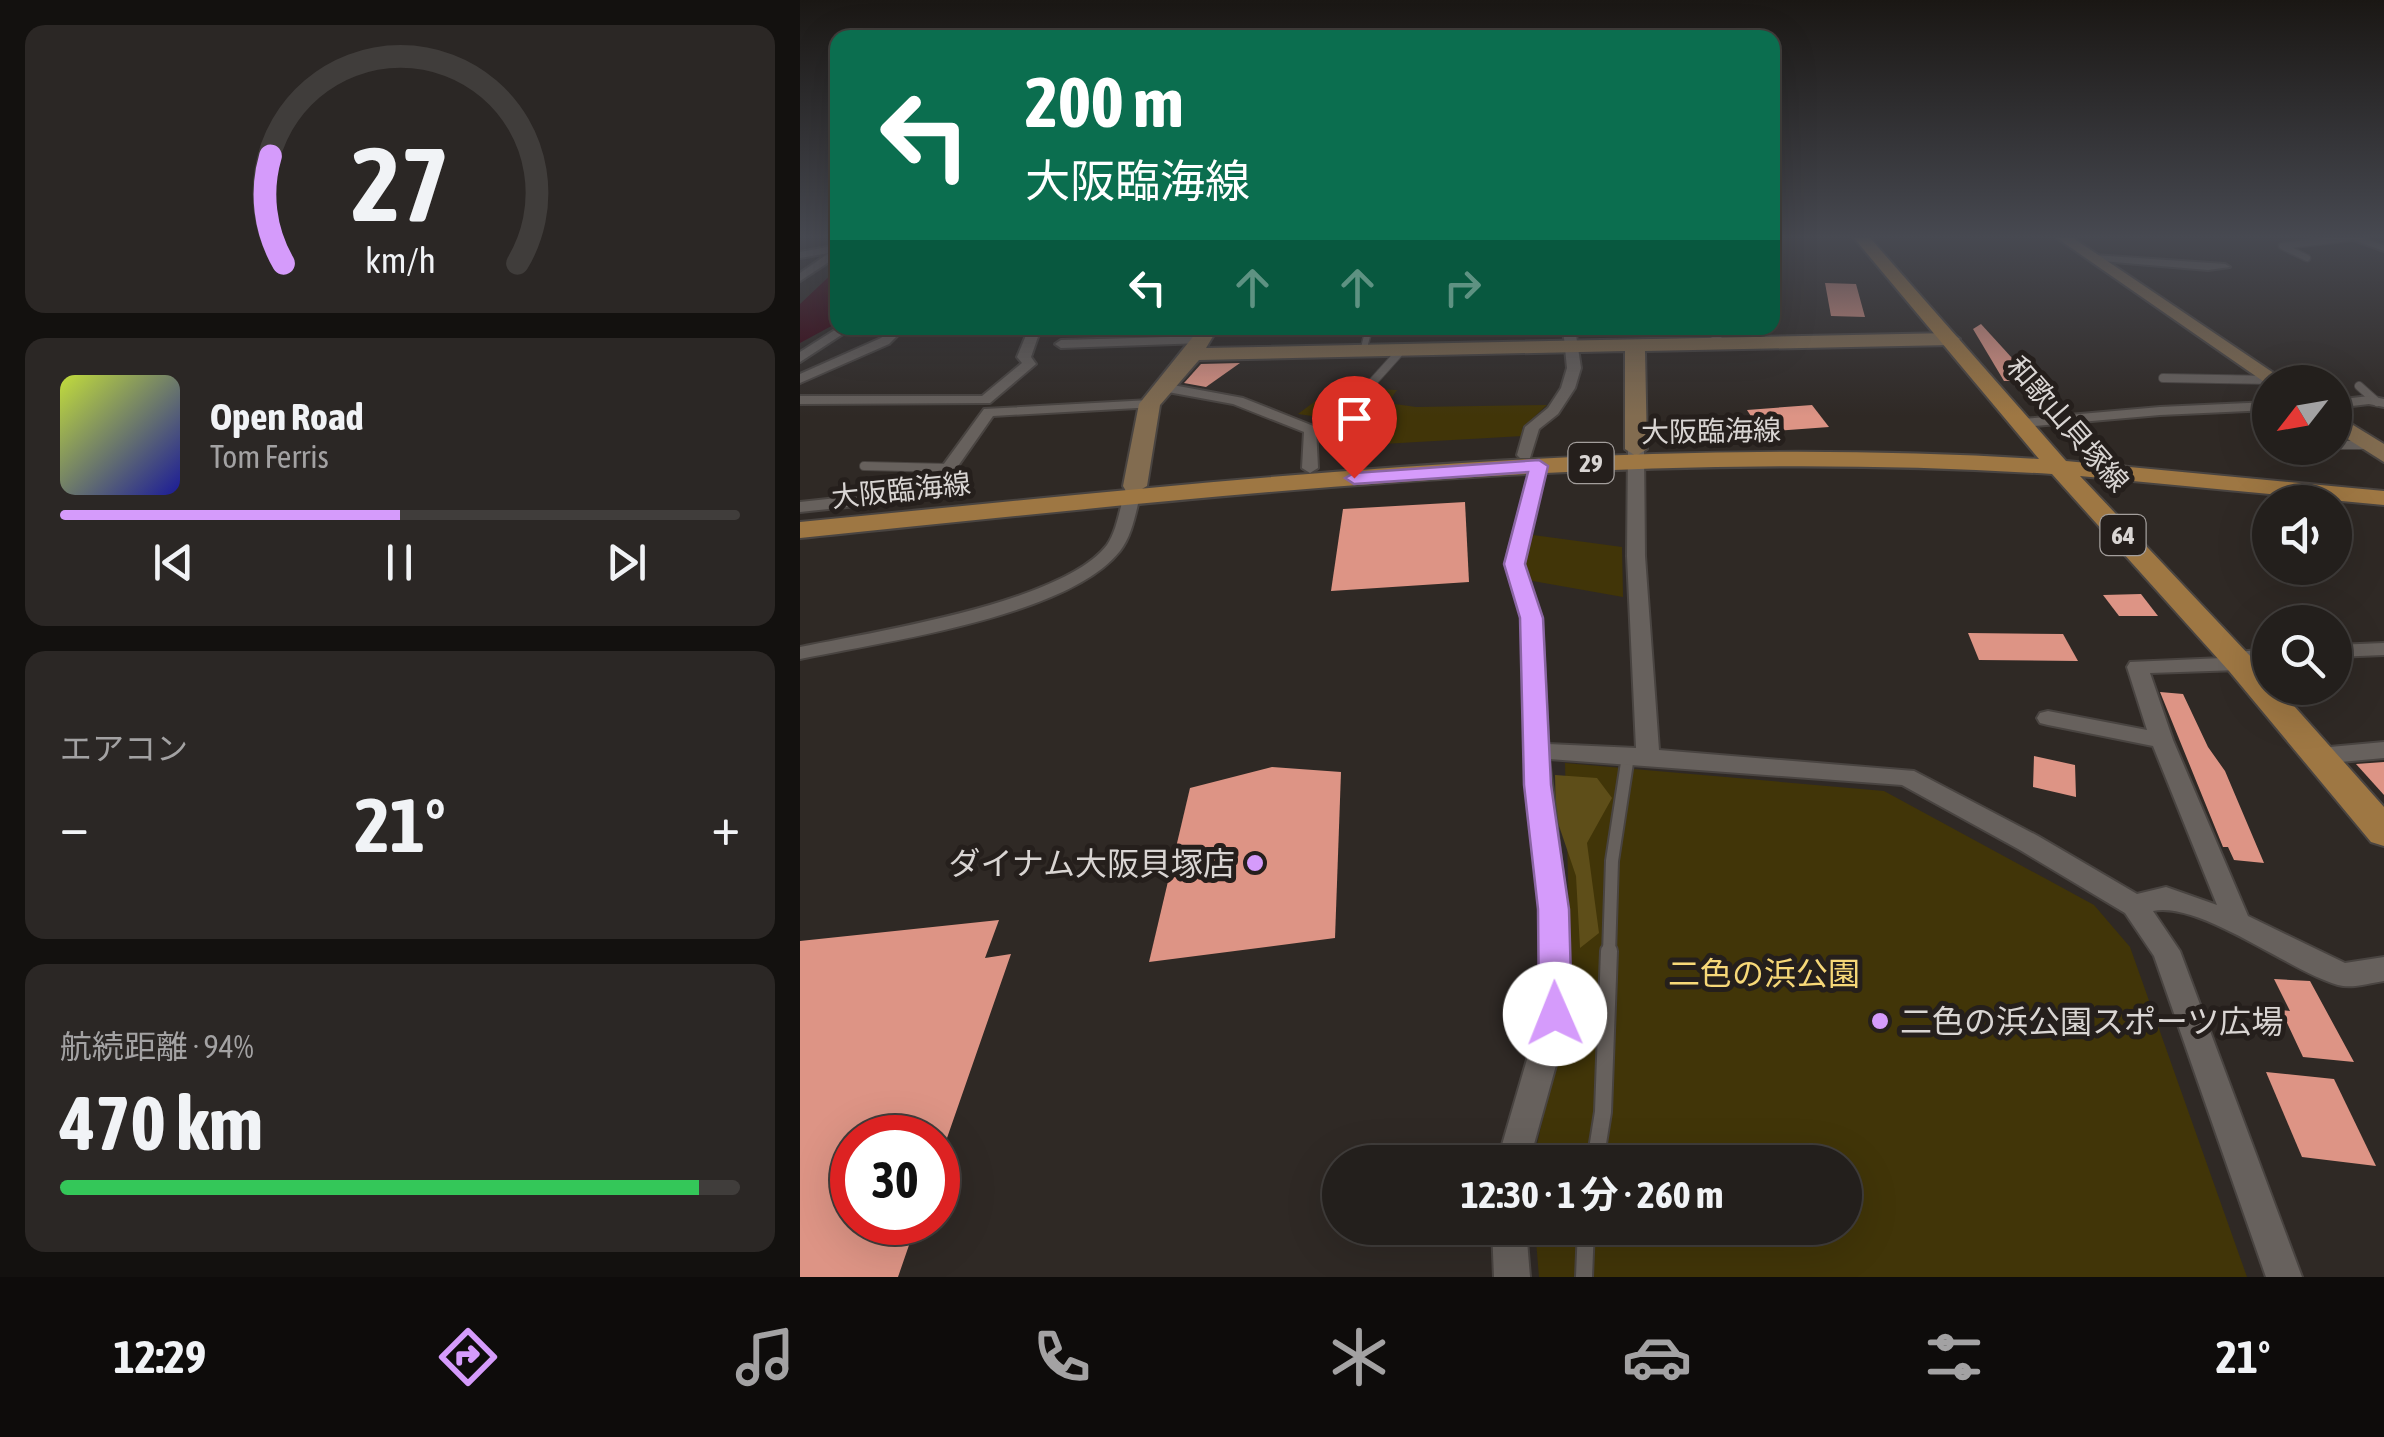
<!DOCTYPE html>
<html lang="ja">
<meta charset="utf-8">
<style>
:root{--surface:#231f1c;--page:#2b2725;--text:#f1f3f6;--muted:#a3a2a3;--line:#403d3b;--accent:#d59bfb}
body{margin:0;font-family:"Asap Condensed","Noto Sans JP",sans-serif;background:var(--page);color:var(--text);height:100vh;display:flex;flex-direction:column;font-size:38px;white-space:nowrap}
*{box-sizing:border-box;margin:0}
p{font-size:32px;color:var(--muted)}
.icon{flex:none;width:55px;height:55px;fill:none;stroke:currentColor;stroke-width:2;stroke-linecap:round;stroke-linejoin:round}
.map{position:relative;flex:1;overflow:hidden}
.panel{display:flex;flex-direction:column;gap:25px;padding:25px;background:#13110f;width:800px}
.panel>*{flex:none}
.guide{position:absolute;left:30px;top:30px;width:950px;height:305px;border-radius:20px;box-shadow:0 10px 40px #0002,0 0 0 2px var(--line);background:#0b6e4f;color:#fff;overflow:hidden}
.needle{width:65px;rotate:239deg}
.tools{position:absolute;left:1452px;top:365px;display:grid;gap:20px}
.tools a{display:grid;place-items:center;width:100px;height:100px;border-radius:50%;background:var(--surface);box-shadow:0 10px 40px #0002,0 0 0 2px var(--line);font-size:50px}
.speed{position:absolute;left:30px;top:1115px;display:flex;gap:20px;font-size:50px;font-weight:700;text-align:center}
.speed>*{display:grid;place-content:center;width:130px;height:130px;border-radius:50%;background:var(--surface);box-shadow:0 10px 40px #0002,0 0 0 2px var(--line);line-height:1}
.speed .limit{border:15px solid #d22;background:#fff;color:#111}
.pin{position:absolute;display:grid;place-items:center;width:85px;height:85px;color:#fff;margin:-102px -42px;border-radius:50% 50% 50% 0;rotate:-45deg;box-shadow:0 0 10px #0007}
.pin .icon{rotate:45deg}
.me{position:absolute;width:110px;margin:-55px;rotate:359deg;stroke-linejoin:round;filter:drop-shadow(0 0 8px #0008)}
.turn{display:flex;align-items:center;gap:35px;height:210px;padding:0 30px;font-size:45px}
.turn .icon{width:130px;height:130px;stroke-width:2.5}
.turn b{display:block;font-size:70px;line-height:85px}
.lanes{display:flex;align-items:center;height:95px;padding:0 30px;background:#0003;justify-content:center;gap:50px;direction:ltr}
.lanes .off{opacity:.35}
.big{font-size:75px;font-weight:700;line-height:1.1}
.panel .widget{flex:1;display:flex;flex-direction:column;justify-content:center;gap:15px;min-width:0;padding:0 35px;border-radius:20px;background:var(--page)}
.panel .dial{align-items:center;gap:0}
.dial svg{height:260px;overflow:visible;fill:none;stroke:var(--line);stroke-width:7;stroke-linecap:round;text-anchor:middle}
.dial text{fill:var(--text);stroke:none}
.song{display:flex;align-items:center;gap:30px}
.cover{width:120px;height:120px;border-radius:15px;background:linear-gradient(135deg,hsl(70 70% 55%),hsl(240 70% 35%))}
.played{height:10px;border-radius:5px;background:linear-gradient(90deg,var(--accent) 50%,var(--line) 50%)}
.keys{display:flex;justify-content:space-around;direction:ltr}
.heat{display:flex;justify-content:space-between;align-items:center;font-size:55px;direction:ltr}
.charge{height:15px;border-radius:8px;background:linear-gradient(90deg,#34c759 94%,var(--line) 0)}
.trip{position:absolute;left:522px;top:1145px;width:540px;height:100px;border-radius:50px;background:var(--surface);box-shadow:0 10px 40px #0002,0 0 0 2px var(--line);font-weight:700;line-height:100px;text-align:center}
.tab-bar{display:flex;height:160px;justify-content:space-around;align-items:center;background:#0e0c0b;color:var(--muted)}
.tab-bar .icon{width:70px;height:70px}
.tab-bar .current{color:var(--accent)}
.tab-bar b{font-size:45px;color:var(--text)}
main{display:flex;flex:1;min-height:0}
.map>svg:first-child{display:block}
.green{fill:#413508}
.forest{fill:#5e4e19}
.water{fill:#39000f}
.building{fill:#dd9485}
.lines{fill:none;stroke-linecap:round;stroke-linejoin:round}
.lane-far3-casing{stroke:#494441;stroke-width:9}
.lane-far2-casing{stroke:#494441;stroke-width:10}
.lane-far1-casing{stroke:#494441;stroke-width:16}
.lane-casing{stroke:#494441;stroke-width:20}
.street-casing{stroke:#494441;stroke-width:4}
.secondary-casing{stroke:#494441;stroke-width:4}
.primary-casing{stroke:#494441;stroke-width:4}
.lane-far3{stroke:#67615d;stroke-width:6}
.lane-far2{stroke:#67615d;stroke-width:8}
.lane-far1{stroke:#67615d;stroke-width:12}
.lane{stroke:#67615d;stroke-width:16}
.street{fill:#67615d;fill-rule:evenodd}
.secondary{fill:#826c50;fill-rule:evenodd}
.primary{fill:#9e7743;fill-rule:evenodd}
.route{fill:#d59bfb;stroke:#8a65a3;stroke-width:2.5}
.poi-dot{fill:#d59bfb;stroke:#251f1c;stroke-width:4}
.labels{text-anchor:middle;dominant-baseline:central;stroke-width:10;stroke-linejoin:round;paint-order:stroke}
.shield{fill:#251f1c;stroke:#a39e9c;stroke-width:2.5}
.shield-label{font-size:25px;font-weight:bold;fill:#d9d5d3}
.street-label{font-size:28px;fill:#d9d5d3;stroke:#251f1c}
.near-poi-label{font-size:32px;fill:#d9d5d3;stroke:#251f1c;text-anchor:end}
.near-park-label{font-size:32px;fill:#f7d878;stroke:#251f1c}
</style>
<main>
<section class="panel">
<div class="widget dial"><svg viewBox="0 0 100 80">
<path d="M14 69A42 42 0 1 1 86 69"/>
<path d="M14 69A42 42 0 0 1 10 36" stroke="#d59bfb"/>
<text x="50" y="56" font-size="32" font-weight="700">27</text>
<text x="50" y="72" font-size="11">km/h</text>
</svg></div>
<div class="widget">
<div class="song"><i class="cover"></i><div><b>Open Road</b><p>Tom Ferris</p></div></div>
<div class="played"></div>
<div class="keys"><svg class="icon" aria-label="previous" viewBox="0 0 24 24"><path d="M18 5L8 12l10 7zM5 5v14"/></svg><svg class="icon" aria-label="pause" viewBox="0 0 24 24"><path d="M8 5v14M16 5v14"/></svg><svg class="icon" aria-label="next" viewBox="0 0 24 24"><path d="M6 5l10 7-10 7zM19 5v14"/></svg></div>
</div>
<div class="widget"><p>エアコン</p>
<div class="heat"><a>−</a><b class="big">21°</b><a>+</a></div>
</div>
<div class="widget"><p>航続距離 · 94%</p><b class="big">470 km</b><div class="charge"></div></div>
</section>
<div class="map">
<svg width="1584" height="1277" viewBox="0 0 1584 1277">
<rect width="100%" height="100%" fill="#2f2925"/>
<g class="green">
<path d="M534 387 597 390 588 403 616 407 747 405 722 428 723 436 547 446V421L498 414Z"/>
<path d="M733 535 822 547 823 597 727 580 725 565Z"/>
<path d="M765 763 1084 791 1294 905 1330 947 1447 1277H739L735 1228H1045V1162H733L771 993Z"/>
</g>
<path class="forest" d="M755 775 797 778 812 798 787 843 799 933 780 948 776 876 756 817Z"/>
<path class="water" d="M37 269V323L0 343V304Z"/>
<g class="building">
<path d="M1025 283 1056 284 1065 317 1031 316Z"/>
<path d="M1181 324 1233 381H1204L1173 329Z"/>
<path d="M440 363 406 387 384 383 401 364Z"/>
<path d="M1012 405 1029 427 961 432 947 410Z"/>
<path d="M665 502 669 582 531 591 543 509Z"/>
<path d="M1341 594 1358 616H1319L1303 595Z"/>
<path d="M1168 633 1263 634 1278 661 1179 660Z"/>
<path d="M1360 692 1383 694 1408 747 1425 771 1464 863 1434 860 1428 847H1423Z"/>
<path d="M1234 756 1275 765 1276 797 1233 787Z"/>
<path d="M1584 762V795L1556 764Z"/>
<path d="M472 767 541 772 535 938 349 962 390 788Z"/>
<path d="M199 920 185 958 211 954 147 1138H52V1222H117L98 1277H0V941Z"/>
<path d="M1474 979 1510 981 1554 1062 1503 1057 1481 1010 1490 1011Z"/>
<path d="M1466 1072 1534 1079 1576 1166 1502 1157Z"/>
</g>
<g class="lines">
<defs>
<g id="lane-far3">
<path d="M1507 258 1482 246 1549 238"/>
<path d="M563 352 569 328"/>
<path d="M596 356 600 351"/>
</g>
<g id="lane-far2">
<path d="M1363 378 1472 380"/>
<path d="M571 384 598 354"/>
<path d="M1559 386 1577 402"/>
<path d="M1535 445H1569"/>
<path d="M64 466 149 468"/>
</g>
<path id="lane-far1" d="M809 954 812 861 828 756"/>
<g id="lane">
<path d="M795 1162 803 1112 809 951"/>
<path d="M784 1277 786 1228"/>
</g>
<g id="street">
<path d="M1548 238H1562L1584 245V251Z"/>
<path d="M38 245V256L0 281V273L29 253 0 258V252Z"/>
<path d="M1294 255 1425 264 1430 267 1408 270 1290 260V256Z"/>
<path d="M38 328H52L0 362V352Z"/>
<path d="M92 328H105L89 344 0 383V374L81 338Z"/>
<path d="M229 328H241L231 357 236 364 190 403 0 404V396H182L222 363 217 357Z"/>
<path d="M763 328H775L781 368 775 388 758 414 739 429 730 458H720L717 455 725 427 748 408 761 388 767 368Z"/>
<path d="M909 328H921L922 347H914Z"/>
<path d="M407 336V342L403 343 261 348 255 344 261 340Z"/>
<path d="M362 383 443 398 516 427 518 468 510 473 502 468 504 432 433 404 357 390V384Z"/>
<path d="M1569 396 1584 399V407L1569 404 1535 408V400Z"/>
<path d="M350 400 357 404 355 407 193 416 142 489 113 500 0 512V502L110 490 130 483 184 409Z"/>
<path d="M1470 402V410L1360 415 1224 427 1217 423 1224 419 1360 407Z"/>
<path d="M836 444 844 449 845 556 859 750 1114 771 1238 836 1337 894 1366 887 1417 905 1353 746 1248 725 1240 723 1237 718 1240 713 1248 711 1347 730 1327 667 1330 662 1423 658 1426 653 1470 649V661L1449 662 1447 669 1440 670 1350 673 1373 740 1448 916 1545 963 1584 957V981C1570 983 1552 989 1538 985 1491 972 1400 901 1353 911L1380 951 1502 1277H1466L1354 956 1325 913 1220 850 1102 785 749 759 767 909 770 1015 729 1162H697L740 1015 741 909 726 785 722 618 705 564 731 466 733 463H745L747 466 723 564 742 618 748 744 836 748 827 556 828 449Z"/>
<path d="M335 481 343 486C336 507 334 533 320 551 268 617 81 642 0 659V647C72 632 263 603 307 545 318 529 320 504 327 486Z"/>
<path d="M1584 643V655L1535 657V645Z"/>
<path d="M1584 742V758L1519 764 1511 762 1508 756 1511 750 1519 748Z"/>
<path d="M692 1228H726L730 1277H694Z"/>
</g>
<g id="secondary">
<path d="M1257 238H1273L1487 382H1470V386Z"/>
<path d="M400 328H418L406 348 1151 333 1160 339 1151 345 845 351 847 449 836 456 825 449V351L399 360 360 405 347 486 335 493 326 491 323 486 339 404Z"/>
<path d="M1535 414 1584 444V462L1535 431Z"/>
</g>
<path id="primary" d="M1054 238H1070L1266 461 1584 491V505L1280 476 1451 657 1470 679V688H1478L1584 807V846L1571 842 1429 671 1252 474C833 447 416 496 0 538V522C412 482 825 433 1239 459Z"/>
</defs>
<use href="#lane-far3" class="lane-far3-casing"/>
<use href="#lane-far2" class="lane-far2-casing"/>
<use href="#lane-far1" class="lane-far1-casing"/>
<use href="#lane" class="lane-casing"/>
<use href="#street" class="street-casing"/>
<use href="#secondary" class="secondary-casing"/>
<use href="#primary" class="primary-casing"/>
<use href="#lane-far3" class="lane-far3"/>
<use href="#lane-far2" class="lane-far2"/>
<use href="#lane-far1" class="lane-far1"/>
<use href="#lane" class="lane"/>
<use href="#street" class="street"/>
<use href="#secondary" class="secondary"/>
<use href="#primary" class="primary"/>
</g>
<linearGradient id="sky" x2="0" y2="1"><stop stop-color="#1a1714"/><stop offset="0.57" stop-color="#474951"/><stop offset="1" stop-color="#474951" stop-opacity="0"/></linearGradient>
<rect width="1584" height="416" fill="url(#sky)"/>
<path class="route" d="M739 460 748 466 725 564 743 618 751 785 769 909 772 1014 767 1025 755 1029 743 1025 739 1014 738 909 724 785 720 618 704 564 728 472 554 484 545 478 554 473Z"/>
<g class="poi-dot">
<circle cx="455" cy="863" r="10"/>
<circle cx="1080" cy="1021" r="10"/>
</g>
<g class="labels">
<g class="shield">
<rect x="768.5" y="443" width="45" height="40" rx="8"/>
<rect x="1300.5" y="515" width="45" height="40" rx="8"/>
</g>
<g class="shield-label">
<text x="791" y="463">29</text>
<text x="1323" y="535">64</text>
</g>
<g class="street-label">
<text transform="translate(1268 424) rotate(49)">和歌山貝塚線</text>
<text transform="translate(911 431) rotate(-1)">大阪臨海線</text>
<text transform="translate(101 490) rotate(-6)">大阪臨海線</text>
</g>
<g class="near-poi-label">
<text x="435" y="863">ダイナム大阪貝塚店</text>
<text x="1100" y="1021" text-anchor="start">二色の浜公園スポーツ広場</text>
</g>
<g class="near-park-label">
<text x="964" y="973">二色の浜公園</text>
</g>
</g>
</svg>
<div class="tools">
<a><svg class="needle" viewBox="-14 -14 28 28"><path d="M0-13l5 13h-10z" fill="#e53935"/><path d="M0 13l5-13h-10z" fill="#a3a2a3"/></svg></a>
<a><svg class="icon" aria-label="sound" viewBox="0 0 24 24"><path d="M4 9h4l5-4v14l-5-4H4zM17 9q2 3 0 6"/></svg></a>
<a><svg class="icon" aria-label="search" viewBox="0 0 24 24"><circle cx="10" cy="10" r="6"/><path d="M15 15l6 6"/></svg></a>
</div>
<div class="speed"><div class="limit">30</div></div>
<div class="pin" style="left:554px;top:478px;background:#d93025"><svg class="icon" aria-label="arrive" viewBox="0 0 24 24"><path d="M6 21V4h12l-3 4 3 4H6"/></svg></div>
<svg class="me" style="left:755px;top:1014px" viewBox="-20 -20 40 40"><circle r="19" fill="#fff"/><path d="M0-13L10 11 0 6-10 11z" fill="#d59bfb"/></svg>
<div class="trip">12:30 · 1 分 · 260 m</div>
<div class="guide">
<div class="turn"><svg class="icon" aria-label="left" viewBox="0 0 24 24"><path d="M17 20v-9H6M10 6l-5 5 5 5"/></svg><div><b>200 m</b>大阪臨海線</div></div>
<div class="lanes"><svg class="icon" aria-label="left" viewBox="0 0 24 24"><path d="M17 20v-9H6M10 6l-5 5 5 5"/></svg><svg class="icon off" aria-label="ahead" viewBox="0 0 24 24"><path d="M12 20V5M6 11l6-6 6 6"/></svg><svg class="icon off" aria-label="ahead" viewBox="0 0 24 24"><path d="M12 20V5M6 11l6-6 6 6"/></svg><svg class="icon off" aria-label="right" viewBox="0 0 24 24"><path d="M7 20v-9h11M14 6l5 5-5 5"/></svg></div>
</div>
</div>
</main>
<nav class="tab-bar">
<b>12:29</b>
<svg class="icon current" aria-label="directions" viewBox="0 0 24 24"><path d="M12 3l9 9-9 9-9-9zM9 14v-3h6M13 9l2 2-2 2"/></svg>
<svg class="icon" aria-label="music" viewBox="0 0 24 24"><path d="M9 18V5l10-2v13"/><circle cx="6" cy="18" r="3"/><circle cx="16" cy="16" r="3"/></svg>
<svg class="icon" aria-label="phone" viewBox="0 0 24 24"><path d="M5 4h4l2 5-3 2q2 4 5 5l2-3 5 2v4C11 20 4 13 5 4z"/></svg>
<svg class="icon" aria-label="climate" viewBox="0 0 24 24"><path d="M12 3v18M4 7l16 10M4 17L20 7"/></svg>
<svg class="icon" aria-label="car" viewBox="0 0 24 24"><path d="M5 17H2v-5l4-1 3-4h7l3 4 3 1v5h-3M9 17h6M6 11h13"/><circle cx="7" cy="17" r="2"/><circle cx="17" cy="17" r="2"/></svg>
<svg class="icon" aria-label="filters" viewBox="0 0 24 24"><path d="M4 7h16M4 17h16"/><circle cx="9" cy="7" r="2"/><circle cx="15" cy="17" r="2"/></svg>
<b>21°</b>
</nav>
